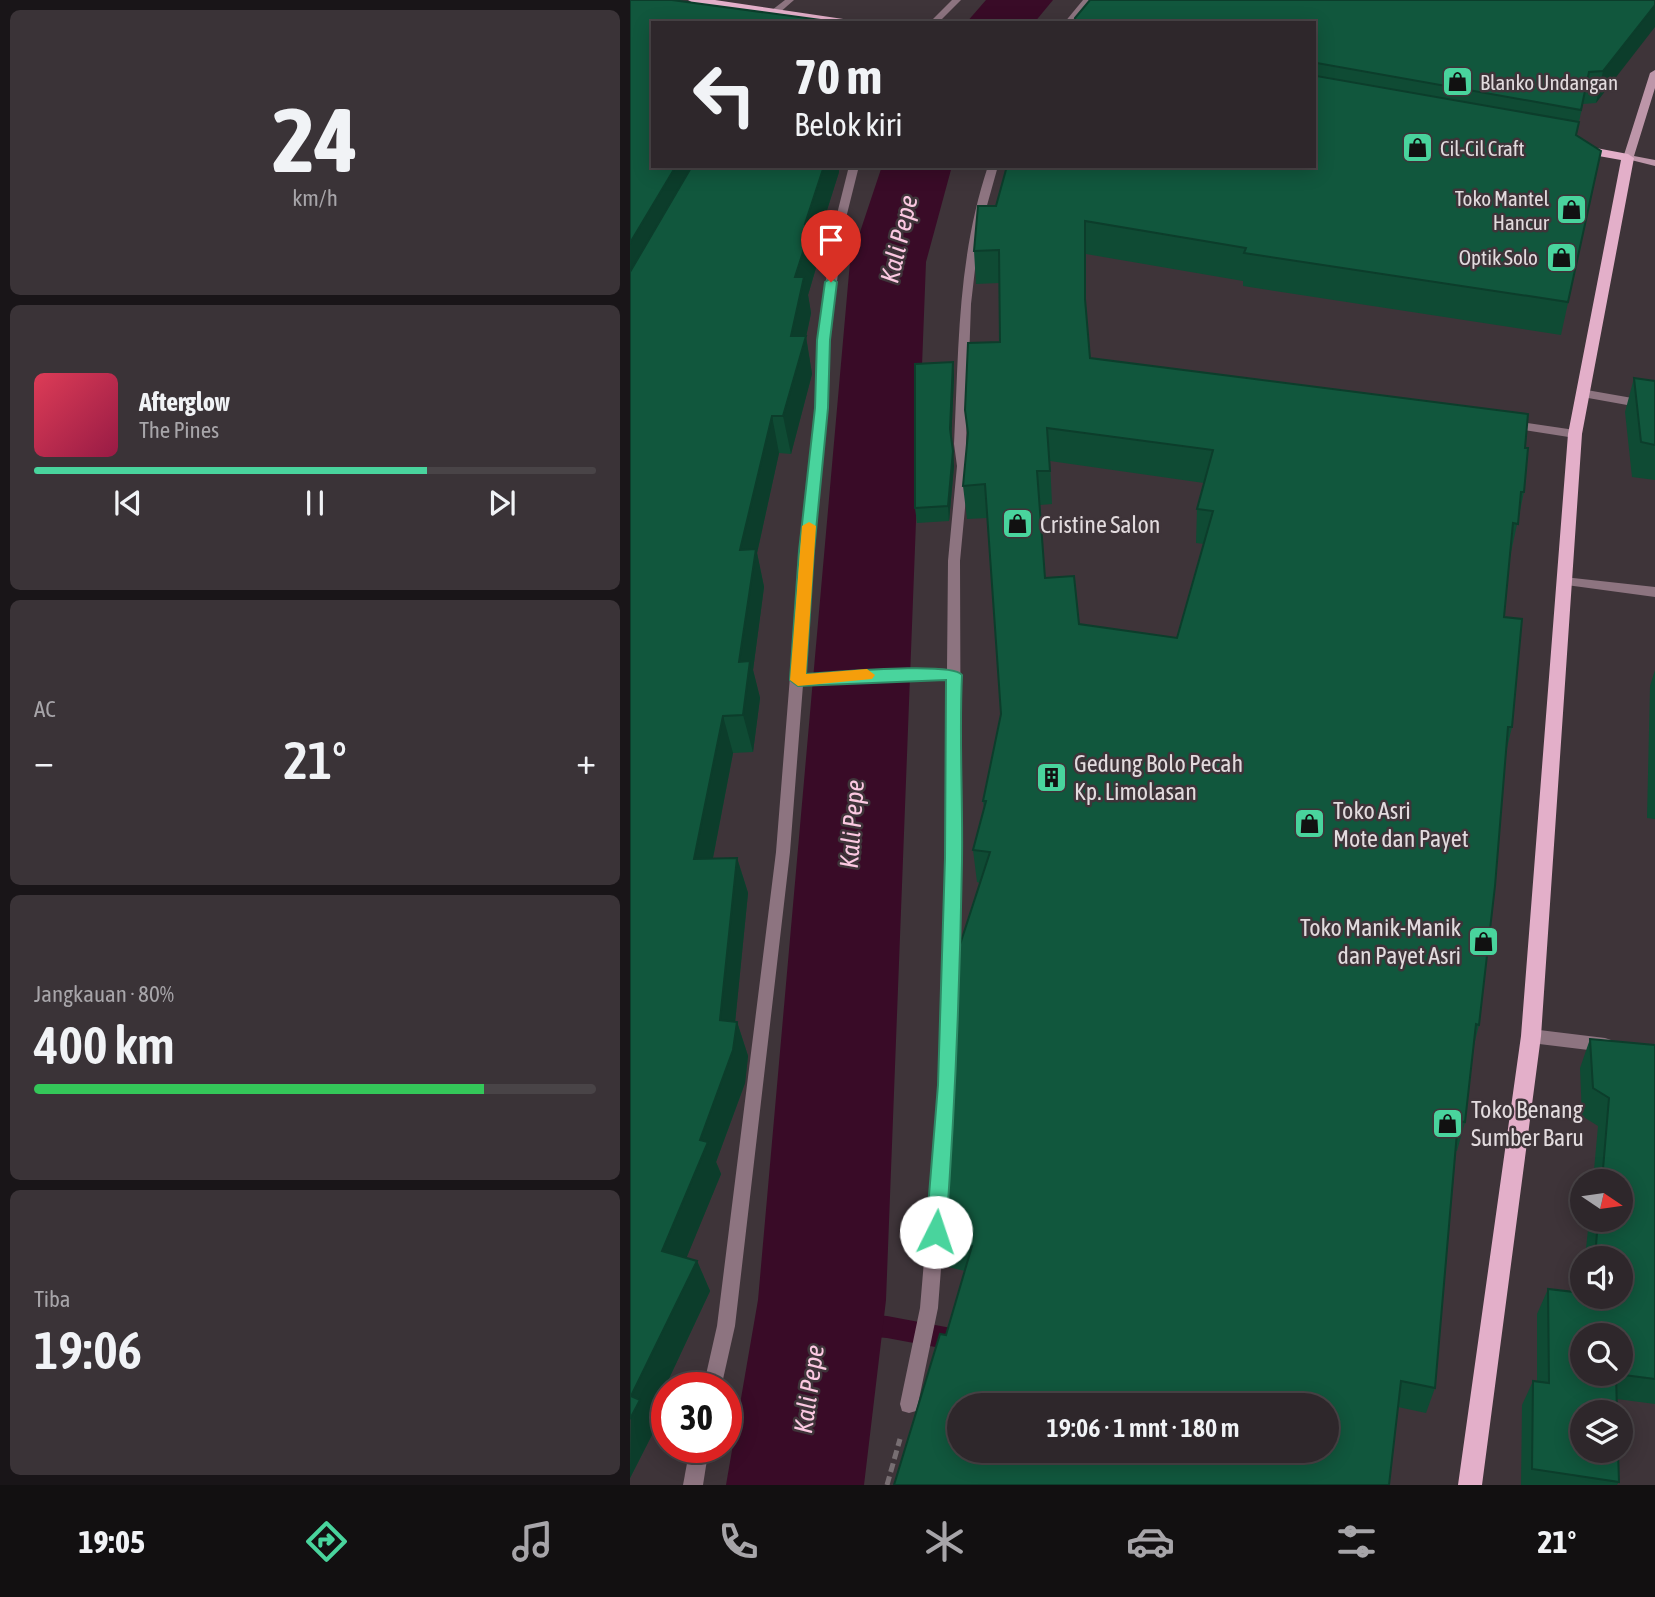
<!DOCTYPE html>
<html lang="id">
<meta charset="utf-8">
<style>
:root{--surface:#2e272b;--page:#3a3337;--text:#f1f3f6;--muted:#a7a5a9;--line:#494447;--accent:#49d49d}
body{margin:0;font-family:"Asap Condensed",sans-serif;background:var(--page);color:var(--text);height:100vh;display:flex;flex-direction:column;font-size:26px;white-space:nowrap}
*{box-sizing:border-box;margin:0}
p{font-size:23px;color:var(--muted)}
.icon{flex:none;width:38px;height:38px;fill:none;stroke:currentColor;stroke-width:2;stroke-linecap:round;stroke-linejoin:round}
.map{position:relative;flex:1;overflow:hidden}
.side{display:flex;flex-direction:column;gap:10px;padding:10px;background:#191518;width:630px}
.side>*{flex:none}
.hud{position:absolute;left:21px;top:21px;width:665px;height:147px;border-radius:0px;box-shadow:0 4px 18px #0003,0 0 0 2px var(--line);background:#2e272b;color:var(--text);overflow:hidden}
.needle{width:46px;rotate:103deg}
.tools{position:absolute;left:940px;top:1169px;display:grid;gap:14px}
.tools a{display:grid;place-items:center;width:63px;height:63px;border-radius:50%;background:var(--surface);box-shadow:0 4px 18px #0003,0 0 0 2px var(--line);font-size:35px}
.speed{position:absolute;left:21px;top:1372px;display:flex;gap:14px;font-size:35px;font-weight:700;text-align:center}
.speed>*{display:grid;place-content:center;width:91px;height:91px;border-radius:50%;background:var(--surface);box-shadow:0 4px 18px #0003,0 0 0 2px var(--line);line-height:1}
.speed .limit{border:10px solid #d22;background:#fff;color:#111}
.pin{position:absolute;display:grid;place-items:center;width:60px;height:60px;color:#fff;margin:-72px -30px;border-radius:50% 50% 50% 0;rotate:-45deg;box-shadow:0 0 7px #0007}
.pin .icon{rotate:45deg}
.me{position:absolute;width:77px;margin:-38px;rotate:4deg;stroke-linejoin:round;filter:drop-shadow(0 0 5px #0008)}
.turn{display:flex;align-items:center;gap:24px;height:147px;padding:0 28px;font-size:32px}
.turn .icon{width:91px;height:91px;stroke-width:2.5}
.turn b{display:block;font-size:49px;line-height:60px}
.big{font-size:52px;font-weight:600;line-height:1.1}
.side .widget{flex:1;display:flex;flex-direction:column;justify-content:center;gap:10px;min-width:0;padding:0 24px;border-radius:10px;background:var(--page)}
.side .dial{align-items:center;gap:0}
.dial b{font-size:91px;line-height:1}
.song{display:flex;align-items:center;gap:21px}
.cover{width:84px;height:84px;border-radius:10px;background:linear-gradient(135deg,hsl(350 70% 55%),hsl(340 70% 35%))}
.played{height:7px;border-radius:4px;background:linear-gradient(90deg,var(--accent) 70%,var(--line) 70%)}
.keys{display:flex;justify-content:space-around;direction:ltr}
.heat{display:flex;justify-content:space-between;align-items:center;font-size:38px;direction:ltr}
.charge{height:10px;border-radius:5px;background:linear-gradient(90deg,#34c759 80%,var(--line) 0)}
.trip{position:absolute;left:317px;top:1393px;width:392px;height:70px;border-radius:35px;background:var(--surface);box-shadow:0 4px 18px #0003,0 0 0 2px var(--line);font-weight:600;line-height:70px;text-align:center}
.dock{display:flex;height:112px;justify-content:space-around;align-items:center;background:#121011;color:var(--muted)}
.dock .icon{width:49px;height:49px}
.dock .current{color:var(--accent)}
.dock b{font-size:32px;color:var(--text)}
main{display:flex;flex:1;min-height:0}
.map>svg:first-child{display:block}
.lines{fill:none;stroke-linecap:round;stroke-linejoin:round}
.stream{fill:#390b27;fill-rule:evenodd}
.river{fill:#390b27;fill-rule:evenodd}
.path{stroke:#776e72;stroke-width:5;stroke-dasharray:9 4.5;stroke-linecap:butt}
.service{fill:#8d7480;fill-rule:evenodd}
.pedestrian{fill:#8d7480;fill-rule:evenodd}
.minor{fill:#8d7480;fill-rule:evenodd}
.tertiary{fill:#8d7480;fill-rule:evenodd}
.secondary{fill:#bd96a9;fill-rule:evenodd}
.primary{fill:#e3afc9;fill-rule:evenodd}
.wall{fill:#0f4b34;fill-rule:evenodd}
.shaded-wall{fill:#0c3d2b}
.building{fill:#11573d;stroke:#0c3d2b;stroke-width:2;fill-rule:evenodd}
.route{fill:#49d49d;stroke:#2f8a66;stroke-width:2}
.slow{fill:#f59e0b}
.labels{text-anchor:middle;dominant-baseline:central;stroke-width:5;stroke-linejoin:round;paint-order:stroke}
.far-poi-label{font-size:21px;fill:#e2dbde;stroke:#3e3439;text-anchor:start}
.poi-label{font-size:24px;fill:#e2dbde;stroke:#3e3439;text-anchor:start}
.water-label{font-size:26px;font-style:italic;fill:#fbc8e1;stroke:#3e3439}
</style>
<main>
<section class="side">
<div class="widget dial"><b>24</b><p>km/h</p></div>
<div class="widget">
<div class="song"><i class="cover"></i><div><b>Afterglow</b><p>The Pines</p></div></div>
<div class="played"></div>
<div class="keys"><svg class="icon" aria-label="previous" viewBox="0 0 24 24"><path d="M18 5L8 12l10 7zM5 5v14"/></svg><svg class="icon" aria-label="pause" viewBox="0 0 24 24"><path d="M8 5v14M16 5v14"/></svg><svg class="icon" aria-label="next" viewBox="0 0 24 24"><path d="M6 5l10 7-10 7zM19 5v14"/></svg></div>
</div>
<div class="widget"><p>AC</p>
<div class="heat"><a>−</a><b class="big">21°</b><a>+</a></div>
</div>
<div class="widget"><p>Jangkauan · 80%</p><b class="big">400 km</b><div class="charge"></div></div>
<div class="widget"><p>Tiba</p><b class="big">19:06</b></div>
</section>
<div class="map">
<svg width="1025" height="1485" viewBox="0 0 1025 1485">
<rect width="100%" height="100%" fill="#3e3439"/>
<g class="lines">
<path class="stream" d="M189 1310 257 1316 332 1330 340 1333 343 1341 340 1349 332 1352 257 1338 189 1332 181 1329 178 1321 181 1313Z"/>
<g class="river">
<path d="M356 0H423L404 23H336Z"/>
<path d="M252 166H322L296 262 256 1300 234 1485H96L128 1300 220 262Z"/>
</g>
<path class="path" d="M257 1485 270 1439"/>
<path class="service" d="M878 420 945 430 951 434 945 438 874 427 872 424Z"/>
<path class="pedestrian" d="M322 0H331L308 23H299Z"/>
<g class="minor">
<path d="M453 0H462L443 23H434Z"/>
<path d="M219 166H229L215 222 199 340 197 408 182 551 173 675 301 668 317 669 318 561 327 466 324 444C329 347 327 260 358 166H368L349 234 341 304 336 444 339 466 330 561 331 858 325 1085 308 1308 288 1404 286 1411 279 1413 272 1411 270 1404 290 1308 309 1085 317 858V679L301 678 173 685 160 852 105 1326 91 1388H73L87 1326 146 852 170 551 185 408 187 340 205 222Z"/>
<path d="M951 389 1025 402V410L947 396V390Z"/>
<path d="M934 577 1025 587V597L929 584 928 581Z"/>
<path d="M901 1029 975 1038 981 1040 983 1045 981 1050 975 1052 901 1043 895 1041 893 1036 895 1031Z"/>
<path d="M60 1447H79L73 1485H53Z"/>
</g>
<path class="tertiary" d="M155 0H164L148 14H142V10Z"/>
<path class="secondary" d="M1025 70V88L1004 156 1025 160V166L993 158 1020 73Z"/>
<g class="primary">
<path d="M58 0H85L220 20 225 23H196L63 3Z"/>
<path d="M950 145 998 154 1004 158 952 434 911 1036 852 1485H828L891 1036 938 434 991 160 946 152 944 149Z"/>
</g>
</g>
<g class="wall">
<path d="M1025 0 966 103 953 104 946 135 971 151 931 335 613 286V281L456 254V308L460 358 895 448 894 492 880 557 874 617 882 727 876 752 849 1025 844 1045 835 1122 827 1151H826L805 1388 796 1413 768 1407 316 1335 335 1271 314 1266 308 1239 350 883 347 882 343 850 354 808 353 801 371 714 357 518 337 519 333 486 338 437 335 410 370 342 369 283 346 284 344 251 366 206 684 166 445 18ZM420 461 574 483 567 509 566 543 574 544 547 638 449 624 415 578 410 505 422 504Z"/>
<path d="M23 23V166H209V172L186 245 188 261 178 295 181 313 176 337 182 374 161 454 149 453 127 553 134 587 123 670 130 698 123 752 103 753 83 858H107L118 893 105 1022H107L118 1056 115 1083 86 1162 91 1174 56 1258 67 1261 80 1291 21 1417 26 1427 0 1478Z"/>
<path d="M323 362 324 377 321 442 324 466 319 521 287 523 285 508Z"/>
<path d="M1004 378 1025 381V480L1002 477 995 412Z"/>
<path d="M1025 670V819L1017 818 1020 686Z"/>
<path d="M960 1039 1025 1045V1404L987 1399 989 1482 987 1485H891L892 1405 903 1381 907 1382V1314L918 1289 952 1293V1292V1297H990V1258H955L959 1220H990V1181H963L968 1126 952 1116 950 1068Z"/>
</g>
<g class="shaded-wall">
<path d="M1025 5V27L966 103 973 71Z"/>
<path d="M46 166H75L0 296V243Z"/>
<path d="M194 166H209V172L186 245 188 261 178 295 181 313 176 337 182 374 161 454 153 416 165 277 175 224Z"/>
<path d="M323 362 324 377 321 444 320 429Z"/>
<path d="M142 416 149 453 127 553 134 587 123 670 130 698 123 752 113 715 109 662 110 550Z"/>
<path d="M323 451 324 466 319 521 318 506Z"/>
<path d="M93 716 103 753 76 894 64 859Z"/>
<path d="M107 858 118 893 102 1053 90 1020Z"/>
<path d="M107 1022 118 1056 115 1083 86 1162 91 1174 47 1281 32 1251 70 1140Z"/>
<path d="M67 1261 80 1291 21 1417 26 1427 0 1478 1 1396Z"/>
</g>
<g class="building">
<path d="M0 0H42L213 23H23V166H46L0 243Z"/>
<path d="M460 0H1025V5L973 71 959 72 951 110 687 63 684 65V23H444L445 18Z"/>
<path d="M684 67 686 76 949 122 946 135 971 151 938 302 614 253 616 248 455 221V299L460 358 898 414 895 448H898L894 492H891L888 524 883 523 874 617 892 619 882 727H878L865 886 849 1025 846 1024 835 1122 828 1121 805 1388 771 1381 759 1485H264L310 1334 316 1335 342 1246 308 1239 323 1055 326 957 360 852 343 850 356 801H353L371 714 355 484 333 486 338 433 335 410 338 343 370 342 369 250 344 251 348 206H366L377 166H684ZM417 428 583 450 567 509 583 511 547 638 449 624 444 576 415 578 407 471H420ZM329 1405H696V1451H329Z"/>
<path d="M62 166H194L175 224H182L165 277H174L161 336H176L153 416H142L110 550 126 549 109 662 120 661 113 715 93 716 64 859 107 858 90 1020 107 1022 103 1050 70 1140 78 1142 32 1251 67 1261 1 1396 10 1400 0 1419V272Z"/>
<path d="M323 362 320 429 323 451 318 506 285 508V364Z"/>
<path d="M1004 378 1025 381V445L1011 442Z"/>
<path d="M960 1039 1025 1045V1379L986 1374H990V1335H952V1374H986L987 1412H952V1451H988L989 1482 902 1469 903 1381 919 1383 918 1289 952 1293V1297H990V1258H965L968 1220H990V1181H972L979 1098 963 1088Z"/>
</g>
<path class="route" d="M201 278 207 282 200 340 198 408 184 551 176 674C200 673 322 661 332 675 329 737 333 798 332 861 330 985 325 1108 316 1232L313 1239 306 1242 299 1239 296 1232 308 1085 315 858 316 680 168 686 160 680 169 551 185 408 187 340 195 282Z"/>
<path class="slow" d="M179 522 186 526 176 674 237 669 245 675 242 679 168 686 160 680 172 526Z"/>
<defs>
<symbol id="shop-square" viewBox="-11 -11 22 22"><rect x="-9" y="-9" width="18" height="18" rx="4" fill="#49d49d" stroke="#3e3439"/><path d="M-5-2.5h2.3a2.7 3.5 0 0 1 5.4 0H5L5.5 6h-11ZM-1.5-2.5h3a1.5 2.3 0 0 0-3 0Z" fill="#111"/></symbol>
<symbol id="building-square" viewBox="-11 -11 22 22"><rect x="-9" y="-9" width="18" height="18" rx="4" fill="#49d49d" stroke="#3e3439"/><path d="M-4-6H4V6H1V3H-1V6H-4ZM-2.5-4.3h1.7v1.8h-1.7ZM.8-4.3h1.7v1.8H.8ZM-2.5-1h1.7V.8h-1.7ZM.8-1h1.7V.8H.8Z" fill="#111"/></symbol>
</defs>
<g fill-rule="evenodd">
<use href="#shop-square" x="810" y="64" width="35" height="35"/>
<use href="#shop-square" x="770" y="130" width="35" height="35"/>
<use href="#shop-square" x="924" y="192" width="35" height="35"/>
<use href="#shop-square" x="914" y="240" width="35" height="35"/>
<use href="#shop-square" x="370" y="506" width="35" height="35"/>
<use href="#building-square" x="404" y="760" width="35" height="35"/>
<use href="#shop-square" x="662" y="806" width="35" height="35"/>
<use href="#shop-square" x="836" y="924" width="35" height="35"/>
<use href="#shop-square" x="800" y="1106" width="35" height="35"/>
</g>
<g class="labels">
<g class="far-poi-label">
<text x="850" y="82">Blanko Undangan</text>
<text x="810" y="148">Cil-Cil Craft</text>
<text x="919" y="198" text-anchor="end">Toko Mantel<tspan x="919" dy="24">Hancur</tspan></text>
<text x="908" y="257" text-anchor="end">Optik Solo</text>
</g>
<g class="poi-label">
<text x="410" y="524">Cristine Salon</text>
<text x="444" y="763">Gedung Bolo Pecah<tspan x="444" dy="28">Kp. Limolasan</tspan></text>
<text x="703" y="810">Toko Asri<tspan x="703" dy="28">Mote dan Payet</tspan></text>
<text x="831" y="927" text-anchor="end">Toko Manik-Manik<tspan x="831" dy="28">dan Payet Asri</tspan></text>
<text x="841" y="1109">Toko Benang<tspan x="841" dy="28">Sumber Baru</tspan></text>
</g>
<g class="water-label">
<text transform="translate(269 239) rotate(-77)">Kali Pepe</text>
<text transform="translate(222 824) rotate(-86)">Kali Pepe</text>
<text transform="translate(179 1389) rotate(-82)">Kali Pepe</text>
</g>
</g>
</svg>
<div class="tools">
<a><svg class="needle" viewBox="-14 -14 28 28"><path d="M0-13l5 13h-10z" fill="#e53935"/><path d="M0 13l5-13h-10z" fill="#a7a5a9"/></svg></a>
<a><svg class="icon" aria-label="sound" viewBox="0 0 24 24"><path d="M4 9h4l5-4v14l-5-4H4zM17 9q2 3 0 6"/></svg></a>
<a><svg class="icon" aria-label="search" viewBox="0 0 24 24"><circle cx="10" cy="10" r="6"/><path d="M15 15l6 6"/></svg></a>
<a><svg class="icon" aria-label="layers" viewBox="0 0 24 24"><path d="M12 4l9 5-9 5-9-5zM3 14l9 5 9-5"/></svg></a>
</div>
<div class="speed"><div class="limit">30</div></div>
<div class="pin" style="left:201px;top:282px;background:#d93025"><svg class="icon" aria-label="arrive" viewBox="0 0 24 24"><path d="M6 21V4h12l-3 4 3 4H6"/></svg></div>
<svg class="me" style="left:306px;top:1232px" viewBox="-20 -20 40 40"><circle r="19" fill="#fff"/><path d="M0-13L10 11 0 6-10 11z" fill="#49d49d"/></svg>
<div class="trip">19:06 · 1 mnt · 180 m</div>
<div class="hud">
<div class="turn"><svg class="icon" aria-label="left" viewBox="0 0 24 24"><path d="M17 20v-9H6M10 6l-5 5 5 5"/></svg><div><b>70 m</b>Belok kiri</div></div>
</div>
</div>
</main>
<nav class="dock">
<b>19:05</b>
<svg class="icon current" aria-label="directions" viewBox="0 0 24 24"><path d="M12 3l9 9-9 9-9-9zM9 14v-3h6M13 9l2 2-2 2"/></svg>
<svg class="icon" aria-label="music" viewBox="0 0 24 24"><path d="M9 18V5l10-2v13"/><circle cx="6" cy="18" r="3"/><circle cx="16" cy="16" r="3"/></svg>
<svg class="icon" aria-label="phone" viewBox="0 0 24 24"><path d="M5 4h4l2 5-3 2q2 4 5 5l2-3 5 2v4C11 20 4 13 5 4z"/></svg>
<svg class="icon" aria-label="climate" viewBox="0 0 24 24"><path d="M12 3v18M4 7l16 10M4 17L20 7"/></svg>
<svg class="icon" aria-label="car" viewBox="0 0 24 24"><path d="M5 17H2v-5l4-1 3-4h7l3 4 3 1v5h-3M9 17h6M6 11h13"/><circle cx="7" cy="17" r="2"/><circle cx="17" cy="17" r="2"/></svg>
<svg class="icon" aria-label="filters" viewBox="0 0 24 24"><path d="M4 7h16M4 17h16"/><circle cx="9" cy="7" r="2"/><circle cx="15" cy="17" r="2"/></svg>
<b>21°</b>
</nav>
